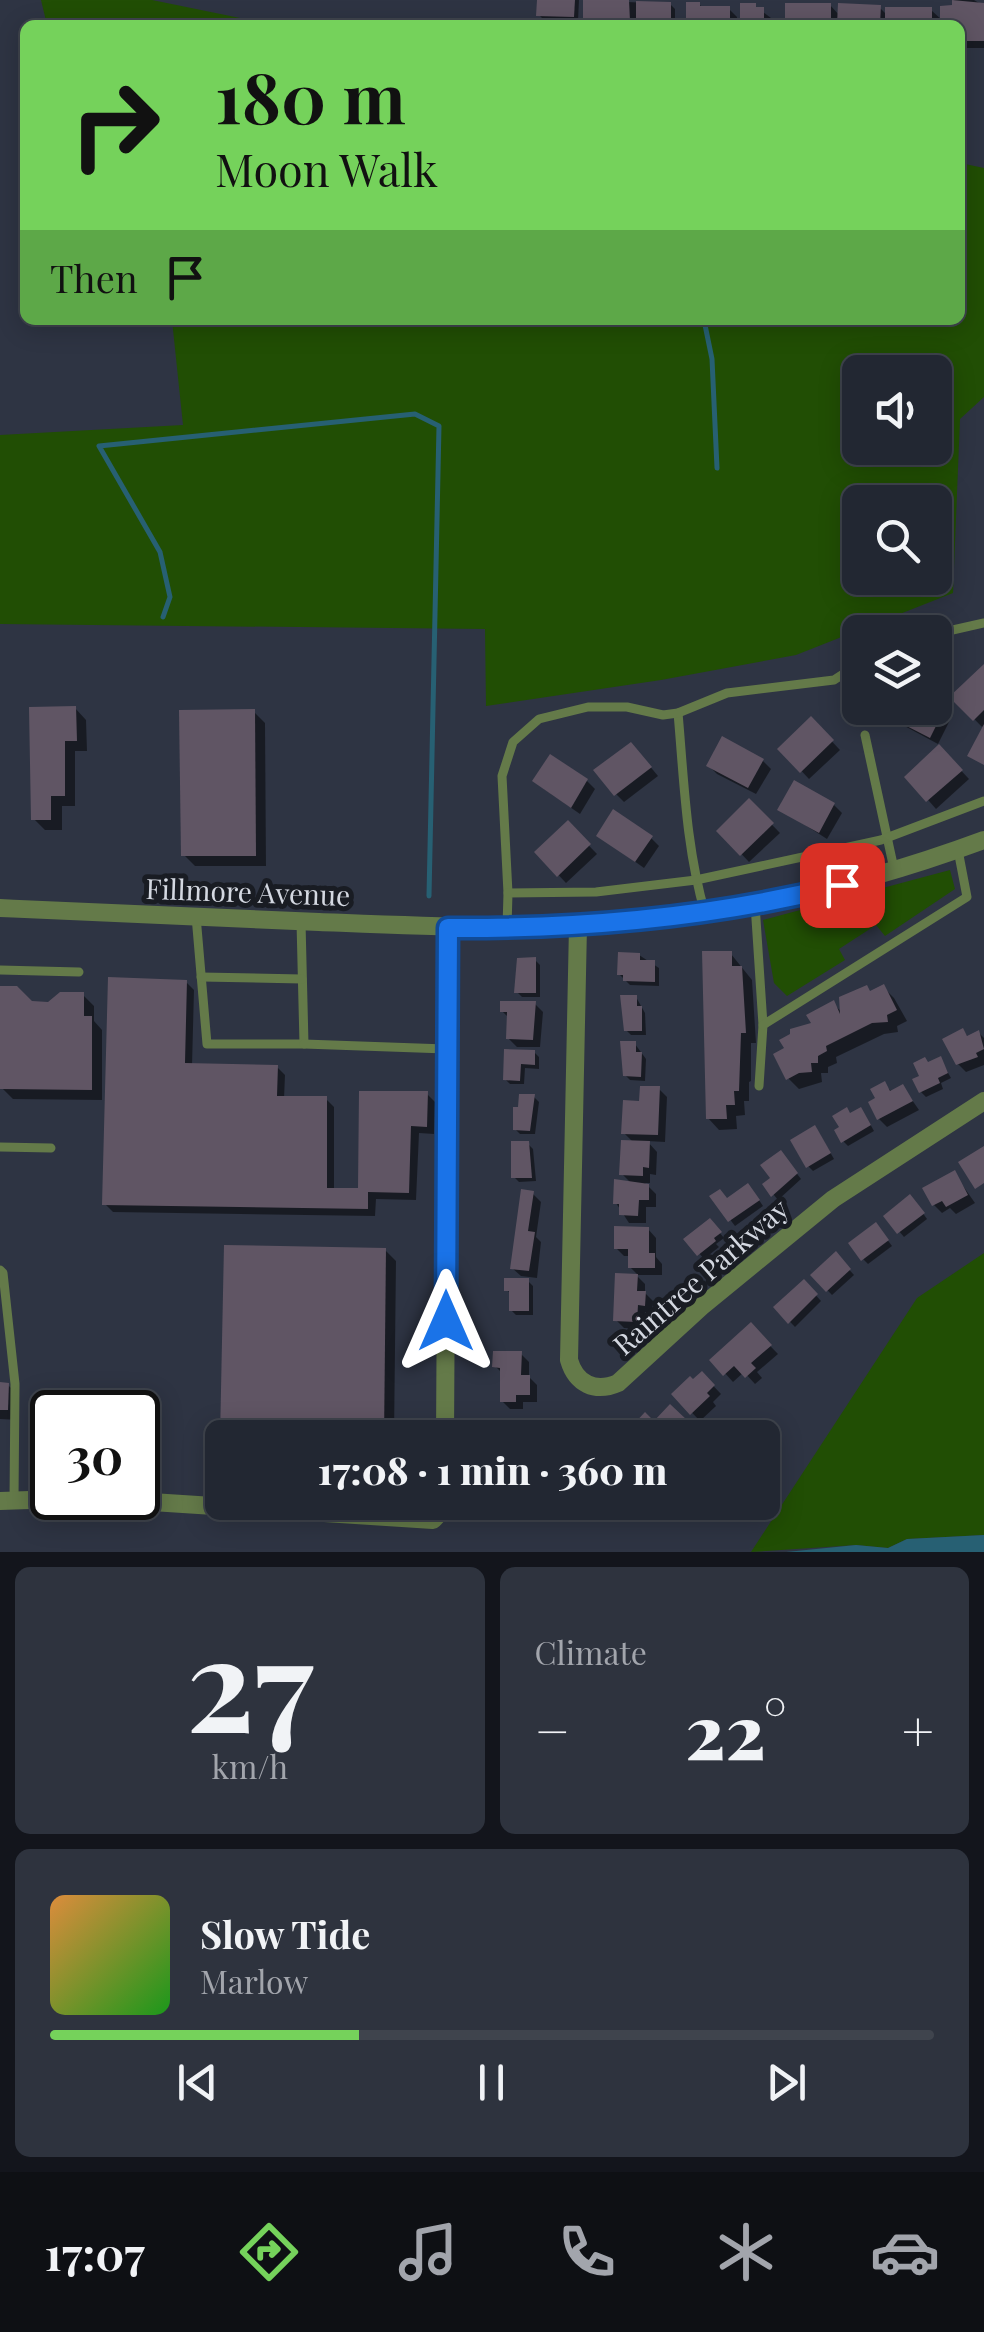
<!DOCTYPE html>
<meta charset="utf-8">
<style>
:root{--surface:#222732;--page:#2e333e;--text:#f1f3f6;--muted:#a2a5ac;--line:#3f444d;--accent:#75d25b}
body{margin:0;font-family:"Playfair Display",serif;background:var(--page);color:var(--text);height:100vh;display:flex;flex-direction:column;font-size:38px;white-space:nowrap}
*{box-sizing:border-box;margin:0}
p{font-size:32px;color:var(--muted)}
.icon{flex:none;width:55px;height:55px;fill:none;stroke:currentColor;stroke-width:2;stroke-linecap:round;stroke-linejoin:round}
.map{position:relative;height:1552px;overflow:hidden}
.details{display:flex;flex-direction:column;gap:15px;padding:15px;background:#13151c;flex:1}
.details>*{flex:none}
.banner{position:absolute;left:20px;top:20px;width:945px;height:305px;border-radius:15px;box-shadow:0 5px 25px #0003,0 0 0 2px var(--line);background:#75d25b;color:#111;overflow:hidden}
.buttons{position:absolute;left:842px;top:355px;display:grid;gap:20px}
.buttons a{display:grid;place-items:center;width:110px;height:110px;border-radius:15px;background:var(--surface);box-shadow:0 5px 25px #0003,0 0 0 2px var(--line);font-size:50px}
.speed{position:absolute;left:30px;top:1390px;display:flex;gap:20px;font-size:50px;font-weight:700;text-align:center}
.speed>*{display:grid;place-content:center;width:130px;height:130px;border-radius:50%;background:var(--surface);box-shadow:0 5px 25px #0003,0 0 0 2px var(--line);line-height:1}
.speed .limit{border:5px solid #111;border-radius:15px;background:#fff;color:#111}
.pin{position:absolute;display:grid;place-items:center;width:85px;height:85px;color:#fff;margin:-42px;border-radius:20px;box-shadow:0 5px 15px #0006}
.me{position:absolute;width:110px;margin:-55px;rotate:0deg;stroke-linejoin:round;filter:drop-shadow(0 0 8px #0008)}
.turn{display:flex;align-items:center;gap:35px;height:210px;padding:0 30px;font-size:45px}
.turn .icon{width:130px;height:130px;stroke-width:2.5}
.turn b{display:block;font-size:70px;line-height:85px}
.then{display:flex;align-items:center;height:95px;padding:0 30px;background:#0003;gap:20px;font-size:38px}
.big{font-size:75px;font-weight:800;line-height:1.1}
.details .card{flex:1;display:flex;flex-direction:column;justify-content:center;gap:15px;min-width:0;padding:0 35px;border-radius:15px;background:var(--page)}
.details .dial{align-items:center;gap:0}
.dial b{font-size:130px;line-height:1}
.song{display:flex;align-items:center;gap:30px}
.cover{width:120px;height:120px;border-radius:15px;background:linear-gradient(135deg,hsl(30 70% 55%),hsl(120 70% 35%))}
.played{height:10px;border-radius:5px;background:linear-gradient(90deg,var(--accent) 35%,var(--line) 35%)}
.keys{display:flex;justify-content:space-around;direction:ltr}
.heat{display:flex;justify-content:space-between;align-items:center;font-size:55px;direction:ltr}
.details .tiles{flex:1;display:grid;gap:15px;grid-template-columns:1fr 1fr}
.card:last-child{grid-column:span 2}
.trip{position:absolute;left:205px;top:1420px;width:575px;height:100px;border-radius:15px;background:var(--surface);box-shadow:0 5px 25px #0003,0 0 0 2px var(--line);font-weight:800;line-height:100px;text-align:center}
.tabs{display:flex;height:160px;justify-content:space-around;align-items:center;background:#0e1014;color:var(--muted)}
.tabs .icon{width:70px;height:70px}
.tabs .on{color:var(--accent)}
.tabs b{font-size:45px;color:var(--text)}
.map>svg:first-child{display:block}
.green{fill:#214e04;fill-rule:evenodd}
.water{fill:#276073}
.shadow{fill:#0007}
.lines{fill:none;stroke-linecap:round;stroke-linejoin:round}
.stream{stroke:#276073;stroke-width:5}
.building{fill:#605564}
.lane{stroke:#647a49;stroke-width:9}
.street{stroke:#647a49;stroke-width:18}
.route-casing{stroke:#114b97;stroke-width:25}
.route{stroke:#1a73e8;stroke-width:18}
.labels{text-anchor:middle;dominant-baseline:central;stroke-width:10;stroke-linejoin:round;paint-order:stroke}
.street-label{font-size:28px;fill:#d4d8e1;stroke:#191c23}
</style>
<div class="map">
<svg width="984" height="1552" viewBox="0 0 984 1552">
<rect width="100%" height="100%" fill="#2e3443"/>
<g class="green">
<path d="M41 0H152L275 25H47Z"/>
<path d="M960 163 984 168V397L960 419 953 593 796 655 661 680 486 706 485 629 0 624V435L183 425 172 320H960ZM860 372H935V448H860ZM860 502H935V578H860Z"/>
<path d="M950 870 955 889 885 936 876 925 839 949 845 960 787 996 774 983 763 920Z"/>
<path d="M984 1253V1535L907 1539 888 1548 856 1545 751 1552 917 1298Z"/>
</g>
<path class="water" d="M984 1535V1552H786L856 1545 888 1548 907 1539Z"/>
<g class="shadow">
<path d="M539 0H579L578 21 544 20 539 15Z"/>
<path d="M585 0 670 4 675 9V25H585Z"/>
<path d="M954 0H974L984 6V48H966L960 43V25H788L830 5 840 16 880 8 888 16 931 10 943 21 954 8Z"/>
<path d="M699 4 703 8 729 9 737 17V25H688Z"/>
<path d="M755 6 771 18V25H743Z"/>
<path d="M984 668V725L982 727 953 697Z"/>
<path d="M935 706 951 718 938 744 899 723 891 716 895 708Z"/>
<path d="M75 708 86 720 87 751H75V806H62V830H45L34 819Z"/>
<path d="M254 712 265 723 266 866H195L184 855Z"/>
<path d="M811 719 840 750 809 779 781 749Z"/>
<path d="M939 747 969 779 936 809 908 777Z"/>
<path d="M639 753 658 776 624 802 616 794Z"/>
<path d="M763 761 771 769 756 794 717 774 709 766Z"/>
<path d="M587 781 595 789 580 814 544 789Z"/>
<path d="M749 801 780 833 749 862 720 831Z"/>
<path d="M834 805 842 813 827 839 780 809Z"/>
<path d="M568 824 597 854 566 883 537 852Z"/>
<path d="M599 836 651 838 659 846 644 868Z"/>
<path d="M731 954 752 980 756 1043H751V1081L749 1082V1101H744L745 1115 736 1116 737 1129 719 1130 708 1118Z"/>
<path d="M639 955 659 968V986L630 985 619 974Z"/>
<path d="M535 960 540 965V997H522L517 992Z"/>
<path d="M186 982 194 990 192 1066 277 1067 285 1075 284 1099H326L334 1107V1191H360L427 1094 435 1102 434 1134 419 1133 416 1200 376 1199 375 1216 113 1212 105 1204Z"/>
<path d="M883 987 894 998 907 1021 897 1026 898 1032 884 1034 836 1057 837 1063 828 1067V1073H821L822 1082 799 1089 788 1078 814 1025 833 1004 843 1013Z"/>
<path d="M0 989 32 1004H49L83 995 94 1006V1021L102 1030V1100L13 1099 1 1087Z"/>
<path d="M636 997 645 1013 646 1035H631L626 1030Z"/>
<path d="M535 1004 543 1012 540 1047H517L508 1038 509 1018 502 1011Z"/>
<path d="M963 1031 969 1038 979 1033 984 1038V1065L966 1072 958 1064Z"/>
<path d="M635 1044 646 1059 645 1081 630 1080 625 1075Z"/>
<path d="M506 1051 534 1052 539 1057V1069L525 1068 524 1084H510L505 1079Z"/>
<path d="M940 1059 951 1078 941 1083 943 1089 926 1097 921 1092 929 1064Z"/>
<path d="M884 1084 892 1092 903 1087 919 1110 887 1127 879 1119V1099Z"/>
<path d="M659 1089 667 1097 665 1142 647 1141 657 1152 656 1175 650 1174V1183H645L656 1194V1207H646V1223H629L616 1203 630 1182 622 1174 634 1143 624 1133 641 1103Z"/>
<path d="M534 1097 539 1102 535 1134H520L515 1129Z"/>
<path d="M851 1115H865L874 1131 848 1146 843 1141Z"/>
<path d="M819 1133 834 1159 813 1171 808 1166Z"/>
<path d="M528 1144 533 1149 536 1181 519 1182 514 1177Z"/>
<path d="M785 1158 801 1179 778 1200 765 1184 773 1178Z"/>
<path d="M954 1173 975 1203 956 1214 950 1208 942 1213 934 1205Z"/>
<path d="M753 1191 763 1206 735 1226 713 1197 727 1201Z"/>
<path d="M533 1194 541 1202 536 1237 541 1242 537 1278 521 1276 512 1268Z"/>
<path d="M915 1202 927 1219 904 1237 886 1216Z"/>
<path d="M710 1221 724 1238 716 1244 719 1247 704 1259 687 1239Z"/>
<path d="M648 1229 656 1238V1257L662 1264V1275H638L630 1267V1256H624L616 1248Z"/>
<path d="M880 1230 892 1246 868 1264 863 1259Z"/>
<path d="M226 1247 385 1250 396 1261 394 1438H222V1453Z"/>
<path d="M836 1255 854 1275 832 1295 813 1275Z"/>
<path d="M637 1276 645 1284V1293L653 1301 652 1313 645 1312 644 1329 624 1328 616 1320Z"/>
<path d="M528 1281 533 1286V1315H516L511 1310V1294L507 1290Z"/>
<path d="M804 1282 821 1301 795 1327 776 1307Z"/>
<path d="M751 1326 778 1354 757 1372 762 1378 755 1384 744 1372 733 1382 713 1360Z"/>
<path d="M521 1354 529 1362V1377L537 1385V1402H523V1409H510L502 1401 503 1374 495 1366Z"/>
<path d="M702 1374 721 1394 713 1402 716 1406 700 1421 674 1394Z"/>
<path d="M0 1385H8L19 1396 18 1420 0 1419Z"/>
<path d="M670 1407 694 1431 686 1438H647L654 1424Z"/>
</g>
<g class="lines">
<g class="stream">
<path d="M704 320 712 359 717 468"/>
<path d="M163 617 170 597 160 552 99 446 415 414 439 426 429 896"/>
</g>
</g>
<g class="building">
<path d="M537 0H575L574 17 536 16Z"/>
<path d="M583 0H629L630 21H601V25H583Z"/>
<path d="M952 0 984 3V41H960V25H940V6L952 5Z"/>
<path d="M636 1 671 2V25H636Z"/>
<path d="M686 2H700V6H730V25H686Z"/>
<path d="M740 3H756V7H764V25H740Z"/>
<rect x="785" y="3" width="46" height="22"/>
<path d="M838 3 881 5 880 25H837Z"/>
<rect x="885" y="7" width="47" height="18"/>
<path d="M984 664V710L973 721 949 697Z"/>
<path d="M856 696 861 711 847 716 842 701Z"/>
<path d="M935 703 945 708 930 738 887 716 892 708H935Z"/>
<path d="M76 706 77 741H65V796H51V820H31L29 707Z"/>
<path d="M255 709 256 856H181L179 710Z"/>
<path d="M811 716 834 740 800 773 777 749Z"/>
<path d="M984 724V765L967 756Z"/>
<path d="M722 736 764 759 748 788 706 766Z"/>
<path d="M631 742 652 767 614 796 593 770Z"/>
<path d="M939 744 963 770 926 802 904 777Z"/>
<path d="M550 754 588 779 571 808 532 781Z"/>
<path d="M794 780 835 803 819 833 777 810Z"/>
<path d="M749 798 774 823 740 856 716 831Z"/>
<path d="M613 809 653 836 635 862 596 836Z"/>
<path d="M568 820 591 844 557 877 534 852Z"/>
<path d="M702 951H732V966H742L746 1033H741L739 1091H734L735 1105H726L727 1119H706Z"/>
<path d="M618 952 640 953V960H655V982L623 981V975H617Z"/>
<path d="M536 957V993H514L517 958Z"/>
<path d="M108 977 187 980 185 1063 278 1065 277 1096H327V1188H358L359 1091H428L427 1127 411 1126 409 1193 368 1192V1209L102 1205Z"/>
<path d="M884 984 897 1010 887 1015 888 1022 872 1023 826 1046 827 1051 818 1056V1063H811L812 1072 799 1073 786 1080 773 1054 784 1048 779 1040 790 1034V1029L811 1023 806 1015 834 1000 840 1014 839 997 867 985 870 991Z"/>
<path d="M0 986H17L32 1001 48 1002 60 992H84V1016H92V1090L0 1089Z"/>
<path d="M620 995H637V1006H642V1031H624Z"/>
<path d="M500 1001H536L533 1040 506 1039 507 1012H500Z"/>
<path d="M963 1028 967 1036 979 1030 984 1049 976 1053 978 1057 956 1065 942 1039Z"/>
<path d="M620 1041H636V1052H642L641 1077 623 1076Z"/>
<path d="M504 1049 535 1050V1065L521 1064 520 1081 503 1080Z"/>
<path d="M941 1056 948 1073 938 1078 940 1083 919 1093 912 1079 919 1076 913 1063 925 1057 928 1062Z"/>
<path d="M885 1081 890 1091 903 1084 913 1101 877 1120 868 1102 875 1098 870 1089Z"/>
<path d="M640 1086H660L658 1135 621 1134 623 1100 639 1101Z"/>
<path d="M519 1094H535L530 1131 513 1130V1107H518Z"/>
<path d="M847 1107 850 1113 861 1107 871 1125 841 1143 834 1130 839 1127 832 1116Z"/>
<path d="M815 1125 831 1153 806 1168 790 1140Z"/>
<path d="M621 1140 650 1141 649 1168 643 1167V1176L619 1175Z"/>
<path d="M511 1141H529L532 1178H511Z"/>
<path d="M984 1146V1183L975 1189 958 1162Z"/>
<path d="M781 1150 798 1173 771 1197 762 1184 770 1178 760 1165Z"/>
<path d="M955 1170 968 1195 946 1207 942 1201 932 1206 922 1188Z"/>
<path d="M614 1179 649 1184V1200H639L638 1216 619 1215V1204H613Z"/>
<path d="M748 1183 760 1200 728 1222 709 1196 720 1189 727 1198Z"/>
<path d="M521 1189 534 1191 528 1231 535 1232 529 1271 510 1269Z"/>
<path d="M910 1194 925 1213 897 1234 883 1216Z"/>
<path d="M710 1218 722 1232 714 1238 716 1241 697 1256 683 1239Z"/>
<path d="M876 1222 889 1240 861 1261 848 1243Z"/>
<path d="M614 1226 649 1227V1253H655V1268H628V1249H614Z"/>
<path d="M224 1245 386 1248 384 1438H220Z"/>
<path d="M836 1251 851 1269 826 1292 810 1275Z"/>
<path d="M615 1273 638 1274 637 1291H646L645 1306 638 1305 637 1322 613 1321Z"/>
<path d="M504 1278H529V1311H509V1291H504Z"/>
<path d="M804 1279 818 1294 788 1324 773 1307Z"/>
<path d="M751 1322 772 1345 751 1363 756 1368 745 1378 734 1366 723 1376 709 1360Z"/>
<path d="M493 1351H522L521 1375H530V1395H516V1402H500V1368L492 1367Z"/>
<path d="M702 1371 715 1385 707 1393 710 1396 690 1415 671 1394 690 1376 693 1379Z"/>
<path d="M0 1382 9 1383 8 1410H0Z"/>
<path d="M670 1404 688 1421 679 1432 676 1429 667 1438H644L632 1426 645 1412 654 1421Z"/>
<path d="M545 1425 561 1431 558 1438H520L524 1429 540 1436Z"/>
</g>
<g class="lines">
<g class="lane">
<path d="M935 634 984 623"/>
<path d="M678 713C684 780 686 848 705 913"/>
<path d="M865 735 894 869"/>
<path d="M508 893 502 776 513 742 539 719 588 707H627L663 715 678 713 727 693 834 680 860 663"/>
<path d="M755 904 763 1025 759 1086"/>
<path d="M196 916 207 1044H304L301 922"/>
<path d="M507 927 508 893 596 892 696 880 881 840 984 801"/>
<path d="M0 970 79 972"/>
<path d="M201 977 302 979"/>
<path d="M763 1025 967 897 958 850"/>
<path d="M304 1044 446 1049"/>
<path d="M0 1147 51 1148"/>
<path d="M0 1270 3 1273 15 1384 14 1500"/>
</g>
<g class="street">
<path d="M0 908C106 913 212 917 319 922 420 926 521 931 622 923 746 912 868 883 984 840"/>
<path d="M578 926 569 1360C576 1384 595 1393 618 1383L701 1307 833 1199 984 1101"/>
<path d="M445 1438 448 928"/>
<path d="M90 1498 433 1520 445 1507V1502"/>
<path d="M0 1501 89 1498"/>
</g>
</g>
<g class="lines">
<defs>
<path id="route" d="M446 1321 448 928C582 929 712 918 842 885"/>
</defs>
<use href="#route" class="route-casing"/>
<use href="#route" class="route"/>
</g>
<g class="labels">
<g class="street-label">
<text transform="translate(248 891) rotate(2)">Fillmore Avenue</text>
<text transform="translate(700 1276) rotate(-41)">Raintree Parkway</text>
</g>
</g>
</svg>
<div class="buttons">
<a><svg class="icon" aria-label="sound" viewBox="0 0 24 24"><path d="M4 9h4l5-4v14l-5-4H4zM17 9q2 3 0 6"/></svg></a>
<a><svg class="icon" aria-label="search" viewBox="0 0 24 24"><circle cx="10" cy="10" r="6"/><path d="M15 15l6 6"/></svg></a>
<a><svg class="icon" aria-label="layers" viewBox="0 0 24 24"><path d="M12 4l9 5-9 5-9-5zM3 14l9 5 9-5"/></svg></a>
</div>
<div class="speed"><div class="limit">30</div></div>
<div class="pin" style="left:842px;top:885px;background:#d93025"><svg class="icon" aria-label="arrive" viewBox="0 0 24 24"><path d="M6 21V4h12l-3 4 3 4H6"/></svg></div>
<svg class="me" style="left:446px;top:1321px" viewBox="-20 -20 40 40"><path d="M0-17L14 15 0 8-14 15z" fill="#1a73e8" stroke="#fff" stroke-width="4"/></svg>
<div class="trip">17:08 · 1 min · 360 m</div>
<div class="banner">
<div class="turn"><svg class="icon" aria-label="right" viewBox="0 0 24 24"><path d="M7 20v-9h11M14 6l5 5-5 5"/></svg><div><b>180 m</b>Moon Walk</div></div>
<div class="then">Then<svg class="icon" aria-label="arrive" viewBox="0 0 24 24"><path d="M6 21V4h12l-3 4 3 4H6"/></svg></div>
</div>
</div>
<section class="details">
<div class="tiles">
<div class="card dial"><b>27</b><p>km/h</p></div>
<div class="card"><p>Climate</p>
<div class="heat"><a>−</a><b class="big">22°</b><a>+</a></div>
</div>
<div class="card">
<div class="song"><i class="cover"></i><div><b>Slow Tide</b><p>Marlow</p></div></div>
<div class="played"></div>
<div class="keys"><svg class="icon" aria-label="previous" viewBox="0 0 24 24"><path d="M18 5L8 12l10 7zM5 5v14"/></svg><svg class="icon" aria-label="pause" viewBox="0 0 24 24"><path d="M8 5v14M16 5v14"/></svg><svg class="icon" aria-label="next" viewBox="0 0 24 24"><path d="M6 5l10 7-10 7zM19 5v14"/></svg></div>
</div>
</div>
</section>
<nav class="tabs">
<b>17:07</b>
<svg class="icon on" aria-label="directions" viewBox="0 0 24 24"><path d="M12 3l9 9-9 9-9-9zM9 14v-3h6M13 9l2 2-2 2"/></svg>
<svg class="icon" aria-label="music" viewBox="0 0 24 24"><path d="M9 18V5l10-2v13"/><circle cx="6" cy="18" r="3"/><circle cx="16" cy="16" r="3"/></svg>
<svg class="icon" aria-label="phone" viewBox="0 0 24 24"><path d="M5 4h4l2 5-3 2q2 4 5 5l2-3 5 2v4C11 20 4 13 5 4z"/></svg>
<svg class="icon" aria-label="climate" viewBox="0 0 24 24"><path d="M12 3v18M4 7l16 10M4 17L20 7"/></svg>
<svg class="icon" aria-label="car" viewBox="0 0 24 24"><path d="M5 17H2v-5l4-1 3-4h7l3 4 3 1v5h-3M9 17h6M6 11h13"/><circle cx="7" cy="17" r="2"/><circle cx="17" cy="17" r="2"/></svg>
</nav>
